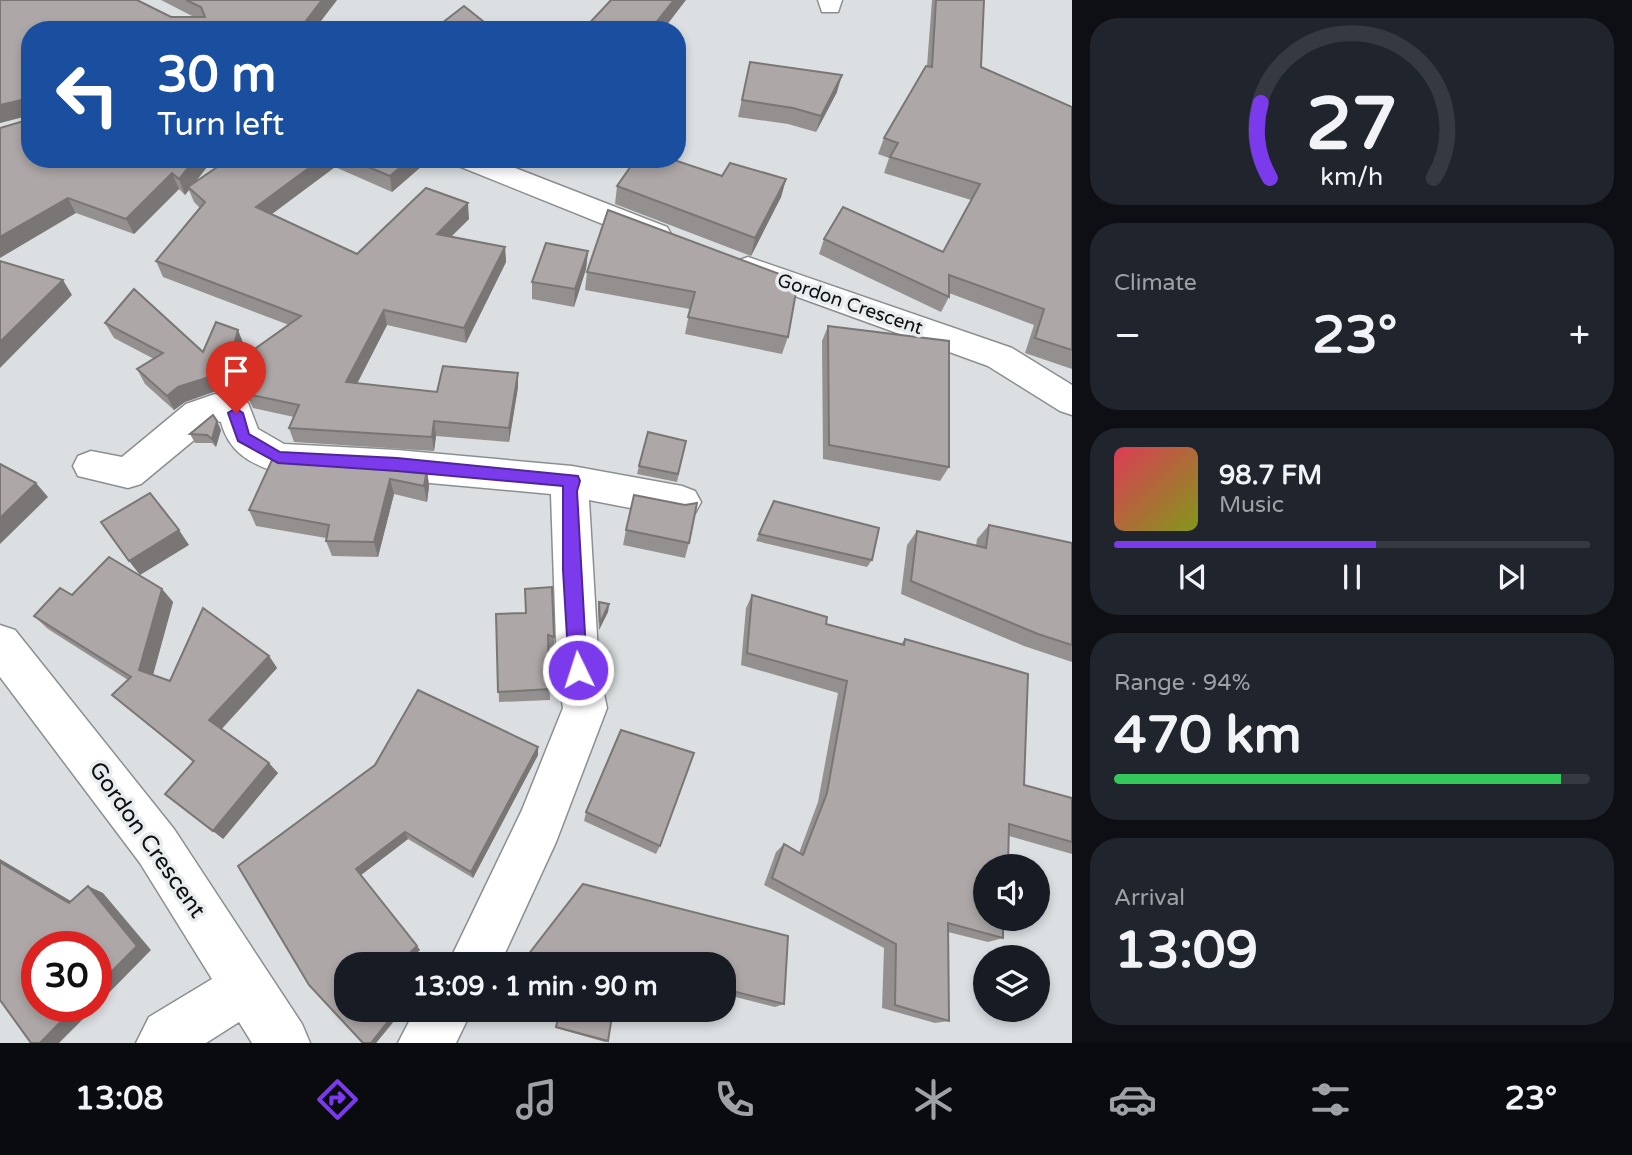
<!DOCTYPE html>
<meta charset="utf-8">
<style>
:root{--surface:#171b24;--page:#20242c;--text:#f1f3f6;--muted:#9ea1a6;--line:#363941;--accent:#7c3aed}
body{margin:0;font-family:"Varela Round",sans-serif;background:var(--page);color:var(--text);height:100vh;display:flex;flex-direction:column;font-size:26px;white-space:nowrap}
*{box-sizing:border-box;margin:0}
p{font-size:23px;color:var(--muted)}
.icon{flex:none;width:38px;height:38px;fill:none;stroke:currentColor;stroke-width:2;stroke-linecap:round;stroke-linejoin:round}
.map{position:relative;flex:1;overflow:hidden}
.details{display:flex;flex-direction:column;gap:18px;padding:18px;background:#0d0f14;width:560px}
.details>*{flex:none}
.top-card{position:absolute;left:21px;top:21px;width:665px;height:147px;border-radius:28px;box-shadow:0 4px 10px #0003;background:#1a4fa0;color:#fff;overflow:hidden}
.controls{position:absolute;left:973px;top:854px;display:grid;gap:14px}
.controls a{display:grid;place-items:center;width:77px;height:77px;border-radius:50%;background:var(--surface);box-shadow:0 4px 10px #0003;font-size:35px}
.speed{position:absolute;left:21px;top:931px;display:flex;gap:14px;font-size:35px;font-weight:700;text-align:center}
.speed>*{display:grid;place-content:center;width:91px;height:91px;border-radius:50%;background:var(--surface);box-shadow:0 4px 10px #0003;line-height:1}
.speed .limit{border:10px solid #d22;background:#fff;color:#111}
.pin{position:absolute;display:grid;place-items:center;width:60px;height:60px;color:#fff;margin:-72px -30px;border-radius:50% 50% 50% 0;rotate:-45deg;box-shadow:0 0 7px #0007}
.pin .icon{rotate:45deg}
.me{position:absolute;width:77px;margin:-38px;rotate:356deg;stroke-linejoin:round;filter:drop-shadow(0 0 5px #0008)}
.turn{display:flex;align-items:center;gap:24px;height:147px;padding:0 21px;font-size:32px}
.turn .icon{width:91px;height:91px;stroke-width:2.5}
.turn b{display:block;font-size:49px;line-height:60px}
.big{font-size:52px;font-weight:700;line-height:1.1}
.details .card{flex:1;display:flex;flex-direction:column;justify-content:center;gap:10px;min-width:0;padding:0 24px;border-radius:28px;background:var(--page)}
.details .dial{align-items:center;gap:0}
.dial svg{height:182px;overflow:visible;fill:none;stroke:var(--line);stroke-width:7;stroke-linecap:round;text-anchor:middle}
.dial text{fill:var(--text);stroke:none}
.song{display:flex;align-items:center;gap:21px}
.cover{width:84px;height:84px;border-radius:10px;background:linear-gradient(135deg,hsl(350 70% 55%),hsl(70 70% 35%))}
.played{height:7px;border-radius:4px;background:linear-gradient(90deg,var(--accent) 55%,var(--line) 55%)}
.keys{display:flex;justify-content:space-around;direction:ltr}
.heat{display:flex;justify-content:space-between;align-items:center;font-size:38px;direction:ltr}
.charge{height:10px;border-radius:5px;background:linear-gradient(90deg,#34c759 94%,var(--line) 0)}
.trip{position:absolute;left:334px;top:952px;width:402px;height:70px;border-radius:28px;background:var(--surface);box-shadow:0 4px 10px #0003;font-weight:700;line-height:70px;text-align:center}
.menu{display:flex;height:112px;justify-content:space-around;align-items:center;background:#090b0e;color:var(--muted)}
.menu .icon{width:49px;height:49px}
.menu .active{color:var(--accent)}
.menu b{font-size:32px;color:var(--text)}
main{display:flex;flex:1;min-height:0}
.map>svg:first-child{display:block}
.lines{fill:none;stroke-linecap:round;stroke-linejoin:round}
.minor-casing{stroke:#8c8f91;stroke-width:3}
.minor{fill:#fff;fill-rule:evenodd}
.wall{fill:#959090}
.shaded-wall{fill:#797675}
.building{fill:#ada8a7;stroke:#797675;stroke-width:2}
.route{fill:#7c3aed;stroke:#51269a;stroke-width:2}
.labels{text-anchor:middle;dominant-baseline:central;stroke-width:7;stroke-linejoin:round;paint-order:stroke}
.street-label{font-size:19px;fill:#0e1010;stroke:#e8ecee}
.near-street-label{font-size:23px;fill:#0e1010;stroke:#e8ecee}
</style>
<main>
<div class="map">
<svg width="1072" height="1043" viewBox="0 0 1072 1043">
<rect width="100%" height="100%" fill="#dbdfe1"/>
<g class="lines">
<defs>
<g id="minor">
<path d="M818 0H842L838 12H822Z"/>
<path d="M452 159H492L667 227 671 234 667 241 656 244 645 241 456 165Z"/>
<path d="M748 257 1012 348 1072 385V415L1060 411 988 366 737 275 732 268 737 261Z"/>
<path d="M215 394 248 403 258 429 284 444 397 450 572 466 682 486 695 491 701 502 695 513 682 518 589 500 599 670 607 708 556 842 500 964H448L522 810 563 708 557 670 551 494 397 480 278 473C249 463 229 452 221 422L217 421 141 484 128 488 78 476 73 466 78 456 91 451 122 457 186 404Z"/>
<path d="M0 625 15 630 174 829 302 1024 310 1043H252L239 1022 206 1043H136L149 1017 212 979 140 863 0 677Z"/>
<path d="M415 1010H472L456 1043H398Z"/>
</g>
</defs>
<use href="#minor" class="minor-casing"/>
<use href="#minor" class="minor"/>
</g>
<g class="wall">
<path d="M0 0 171 17H194L161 0H337L196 181 229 159H430L392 192 335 167 272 214 357 254 469 219 451 236 505 247 506 262 466 343 387 325 357 384 437 392 518 373V387L509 442 436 436 434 451 294 442 289 428 294 417 253 408 249 400 216 391 185 402 174 410 145 384 137 369 154 359 114 338 105 323 203 352 244 345 241 359 289 325 163 277 156 261 200 208 194 202 189 190 185 195 179 189 134 234 76 213 24 121V117L0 123Z"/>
<path d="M932 0H984L981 67 1072 107V369L1025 353 1034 325 949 293V297L941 312 819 254 824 239 943 252 971 200 884 173 889 158 878 154 884 138 927 66Z"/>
<path d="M750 62 837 92 816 132 788 124 738 117Z"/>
<path d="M722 176 786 179 781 197 751 256 615 204 617 186Z"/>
<path d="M608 210 788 337 782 354 685 334 690 309 585 290 587 272Z"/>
<path d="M588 251 586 269 574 307 532 299V282Z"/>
<path d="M828 326 949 467 940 481 823 459 822 341Z"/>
<path d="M221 430 216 447 212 443H195L190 434Z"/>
<path d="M686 441 677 482 637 474 639 466Z"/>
<path d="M427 470 429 486 427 502 394 494 378 557 332 556 326 541V538L256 526 249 510Z"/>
<path d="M774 501 872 560 867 567 756 541Z"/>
<path d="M989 525 1072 543V662L1024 646 901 594 907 545 917 531 976 546 977 539Z"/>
<path d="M626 530 689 543 685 558 623 545Z"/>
<path d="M162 589 173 602 153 675 170 681 269 656 277 668 221 729 278 773 223 839 193 762 112 695 128 680 48 629 34 616 72 595Z"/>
<path d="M752 595 826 624 901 644 905 639 1024 785 1072 798V854L1009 836 1008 865 1005 866H985L1003 938 988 942 948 932 949 1021 935 1023 882 1008 884 948 764 885 776 852 784 844 799 853 818 802 838 693 741 665 746 608Z"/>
<path d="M599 602 609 604 608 612 599 630 598 609Z"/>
<path d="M496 614 554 637V649L548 647 550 700 499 702Z"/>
<path d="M538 747V755L473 878 408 839 361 875 420 950 405 964H346L403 1010 376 1043H363L238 866Z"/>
<path d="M586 812 660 846 656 854 584 821Z"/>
<path d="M583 884 788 936 784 1004 775 1007 724 994V964H521Z"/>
<path d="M559 1010 608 1041 605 1042 556 1028Z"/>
<path d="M632 1010H656V1012L651 1015Z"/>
</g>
<g class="shaded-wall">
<path d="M322 0H337L314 30H299Z"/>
<path d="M674 0H686L663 30H650Z"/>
<path d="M842 75 837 92 816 132 821 116Z"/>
<path d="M21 100 29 115 0 123V105Z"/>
<path d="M195 159H213L190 189 188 187 189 190 185 195 179 179Z"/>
<path d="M321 159H333L335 167 261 222 256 207Z"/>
<path d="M410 159H430L392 192 390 176Z"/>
<path d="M172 173 179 189 134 234 126 219Z"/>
<path d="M786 179 781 197 751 256 755 238Z"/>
<path d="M68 198 76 213 0 258V237Z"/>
<path d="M468 203 469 219 439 249 437 234Z"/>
<path d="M505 247 506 262 466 343 464 328Z"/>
<path d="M588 251 586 269 574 307 575 289Z"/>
<path d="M63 280 72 295 0 368V342Z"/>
<path d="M384 310 387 325 350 397 346 382Z"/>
<path d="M238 330 244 345 234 383 228 368Z"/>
<path d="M518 373V387L509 442V428Z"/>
<path d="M209 377 216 391 185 402 174 410 167 396 178 387Z"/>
<path d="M217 421 221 430 216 447 212 439Z"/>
<path d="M434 421 436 436 434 451 432 437Z"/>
<path d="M427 470 429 486 427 502 424 486Z"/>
<path d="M390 479 394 494 378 557 374 542Z"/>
<path d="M36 483 48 497 0 544V518Z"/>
<path d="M179 530 189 545 140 575 129 561Z"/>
<path d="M162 589 173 602 151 682 139 670Z"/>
<path d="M609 604 608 612 599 630 600 623Z"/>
<path d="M269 656 277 668 219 732 209 720Z"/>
<path d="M538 747V755L473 878 471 872Z"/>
<path d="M269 763 278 773 223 839 213 831Z"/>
<path d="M405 832 408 839 361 875 420 950 405 964H398L356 869Z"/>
<path d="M0 859 86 910 69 903 0 862Z"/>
<path d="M88 886 103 893 151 950 96 1006V987Z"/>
<path d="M76 1006H96L59 1043H40Z"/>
<path d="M397 1010H403L376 1043H371Z"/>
</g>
<g class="building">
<path d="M0 0H137L171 17H205L201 7 186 0H322L299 30H30V159H195L179 179 172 173 126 219 68 198 0 237V128L24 121V102L21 100 0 105Z"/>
<path d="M611 0H674L650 30H583Z"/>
<path d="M936 0H984L981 67 1072 107V350L1035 338 1044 309 949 275V297L824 239 843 207 943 252 980 184 890 157 898 143 884 138 926 66 932 67Z"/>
<path d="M464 6 494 30H433Z"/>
<path d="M750 62 842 75 821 116 793 108 742 100Z"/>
<path d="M229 159H321L256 207 357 254 426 188 468 203 437 234 505 247 464 328 384 310 346 382 437 392 443 366 518 373 509 428 434 421 432 437 289 428 299 405 247 394 243 386 209 377 178 387 167 396 137 369 163 353 105 323 134 289 203 352 216 322 238 330 228 368 301 316 156 261 205 202 188 187Z"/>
<path d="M349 159H410L390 176Z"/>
<path d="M636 159H671L722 176 730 163 786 179 755 238 617 186Z"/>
<path d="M608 210 798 281 788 337 688 317 695 292 587 272Z"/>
<path d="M546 243 588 251 575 289 532 282Z"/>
<path d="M0 261 63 280 0 342Z"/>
<path d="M828 326 949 341V467L829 445Z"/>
<path d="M213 415 217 421 212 439 207 435 190 434Z"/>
<path d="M648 432 686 441 678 474 639 466Z"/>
<path d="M272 460 427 470 424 486 390 479 374 542 326 541 329 525 249 510Z"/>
<path d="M0 464 36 483 0 518Z"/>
<path d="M150 493 179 530 129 561 101 522Z"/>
<path d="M634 495 685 505 697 503 689 543 626 530Z"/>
<path d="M774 501 879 528 872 560 759 534Z"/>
<path d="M989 525 1072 543V645L1038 634 911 581 917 531 986 548Z"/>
<path d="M109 557 162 589 139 670 170 681 203 608 269 656 209 720 269 763 213 831 165 794 194 761 112 695 131 677 34 616 60 588 72 595Z"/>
<path d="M552 587 554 637 548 635 550 689 498 692 496 614 526 613 525 589Z"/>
<path d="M752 595 827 617 826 624 904 645 905 639 1028 674 1024 785 1072 798V842L1009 824 1008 865 1001 863V866H985V919H1003V938L948 923 949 1021 895 1005 896 944 772 878 784 844 803 855 827 793 847 681 747 653Z"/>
<path d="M599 602 609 604 600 623Z"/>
<path d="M418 690 538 747 471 872 405 832 356 869 417 946 398 964H346V1010H397L371 1043H363L309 985 238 866 375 765Z"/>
<path d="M621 730 694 753 660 846 586 812Z"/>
<path d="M0 862 69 903 88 886 137 946 96 987V947H37V1006H76L40 1043H31L0 1000Z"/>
<path d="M583 884 788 936 784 1004 724 989V964H521Z"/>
<path d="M560 1010H613L608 1041 556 1027Z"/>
</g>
<path class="route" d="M236 408 243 413 249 434 280 452 397 458 578 476 580 481 577 491 587 670 584 676 578 678 572 676 569 670 563 570V486L397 471 278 463 238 441 228 413Z"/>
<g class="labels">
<g class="street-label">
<text transform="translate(850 304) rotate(19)">Gordon Crescent</text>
</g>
<g class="near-street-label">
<text transform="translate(147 840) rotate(55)">Gordon Crescent</text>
</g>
</g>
</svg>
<div class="controls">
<a><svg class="icon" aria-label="sound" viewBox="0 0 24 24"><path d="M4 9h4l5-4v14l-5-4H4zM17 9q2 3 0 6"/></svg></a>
<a><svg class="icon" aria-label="layers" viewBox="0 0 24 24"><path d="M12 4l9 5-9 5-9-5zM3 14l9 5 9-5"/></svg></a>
</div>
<div class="speed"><div class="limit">30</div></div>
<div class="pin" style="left:236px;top:413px;background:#d93025"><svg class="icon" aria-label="arrive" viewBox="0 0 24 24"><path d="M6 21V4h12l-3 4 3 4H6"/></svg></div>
<svg class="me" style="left:578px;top:670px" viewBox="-20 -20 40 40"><circle r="17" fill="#7c3aed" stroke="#fff" stroke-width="3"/><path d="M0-11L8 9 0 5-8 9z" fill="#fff"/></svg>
<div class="trip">13:09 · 1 min · 90 m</div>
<div class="top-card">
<div class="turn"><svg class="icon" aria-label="left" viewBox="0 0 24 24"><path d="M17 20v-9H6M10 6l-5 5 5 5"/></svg><div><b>30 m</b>Turn left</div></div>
</div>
</div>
<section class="details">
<div class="card dial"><svg viewBox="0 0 100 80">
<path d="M14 69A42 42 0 1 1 86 69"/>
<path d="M14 69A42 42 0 0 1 10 36" stroke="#7c3aed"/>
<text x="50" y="56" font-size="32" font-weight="700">27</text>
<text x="50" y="72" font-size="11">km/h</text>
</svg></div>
<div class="card"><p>Climate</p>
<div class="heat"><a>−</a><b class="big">23°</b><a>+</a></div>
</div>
<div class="card">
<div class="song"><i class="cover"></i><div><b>98.7 FM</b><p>Music</p></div></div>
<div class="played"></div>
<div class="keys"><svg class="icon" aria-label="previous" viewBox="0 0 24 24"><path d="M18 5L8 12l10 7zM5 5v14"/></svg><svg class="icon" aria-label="pause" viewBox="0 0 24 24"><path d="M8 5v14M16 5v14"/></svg><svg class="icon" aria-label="next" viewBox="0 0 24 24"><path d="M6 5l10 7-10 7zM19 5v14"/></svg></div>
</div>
<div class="card"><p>Range · 94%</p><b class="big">470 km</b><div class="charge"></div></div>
<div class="card"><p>Arrival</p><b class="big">13:09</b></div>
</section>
</main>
<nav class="menu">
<b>13:08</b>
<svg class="icon active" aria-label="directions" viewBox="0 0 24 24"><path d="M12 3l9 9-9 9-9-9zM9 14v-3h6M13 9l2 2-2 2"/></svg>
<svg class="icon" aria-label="music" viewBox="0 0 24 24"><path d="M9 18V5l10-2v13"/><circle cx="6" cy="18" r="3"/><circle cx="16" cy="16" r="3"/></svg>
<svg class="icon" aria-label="phone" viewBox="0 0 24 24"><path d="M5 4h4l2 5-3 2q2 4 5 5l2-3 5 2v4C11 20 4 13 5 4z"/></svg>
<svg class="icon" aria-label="climate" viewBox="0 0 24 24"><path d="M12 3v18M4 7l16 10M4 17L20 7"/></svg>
<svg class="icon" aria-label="car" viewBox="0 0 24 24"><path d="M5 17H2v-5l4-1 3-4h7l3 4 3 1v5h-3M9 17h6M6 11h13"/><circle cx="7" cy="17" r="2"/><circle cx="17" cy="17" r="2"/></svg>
<svg class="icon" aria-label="filters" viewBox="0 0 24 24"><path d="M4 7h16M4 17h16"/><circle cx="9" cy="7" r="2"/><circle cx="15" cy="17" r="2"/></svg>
<b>23°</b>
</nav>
